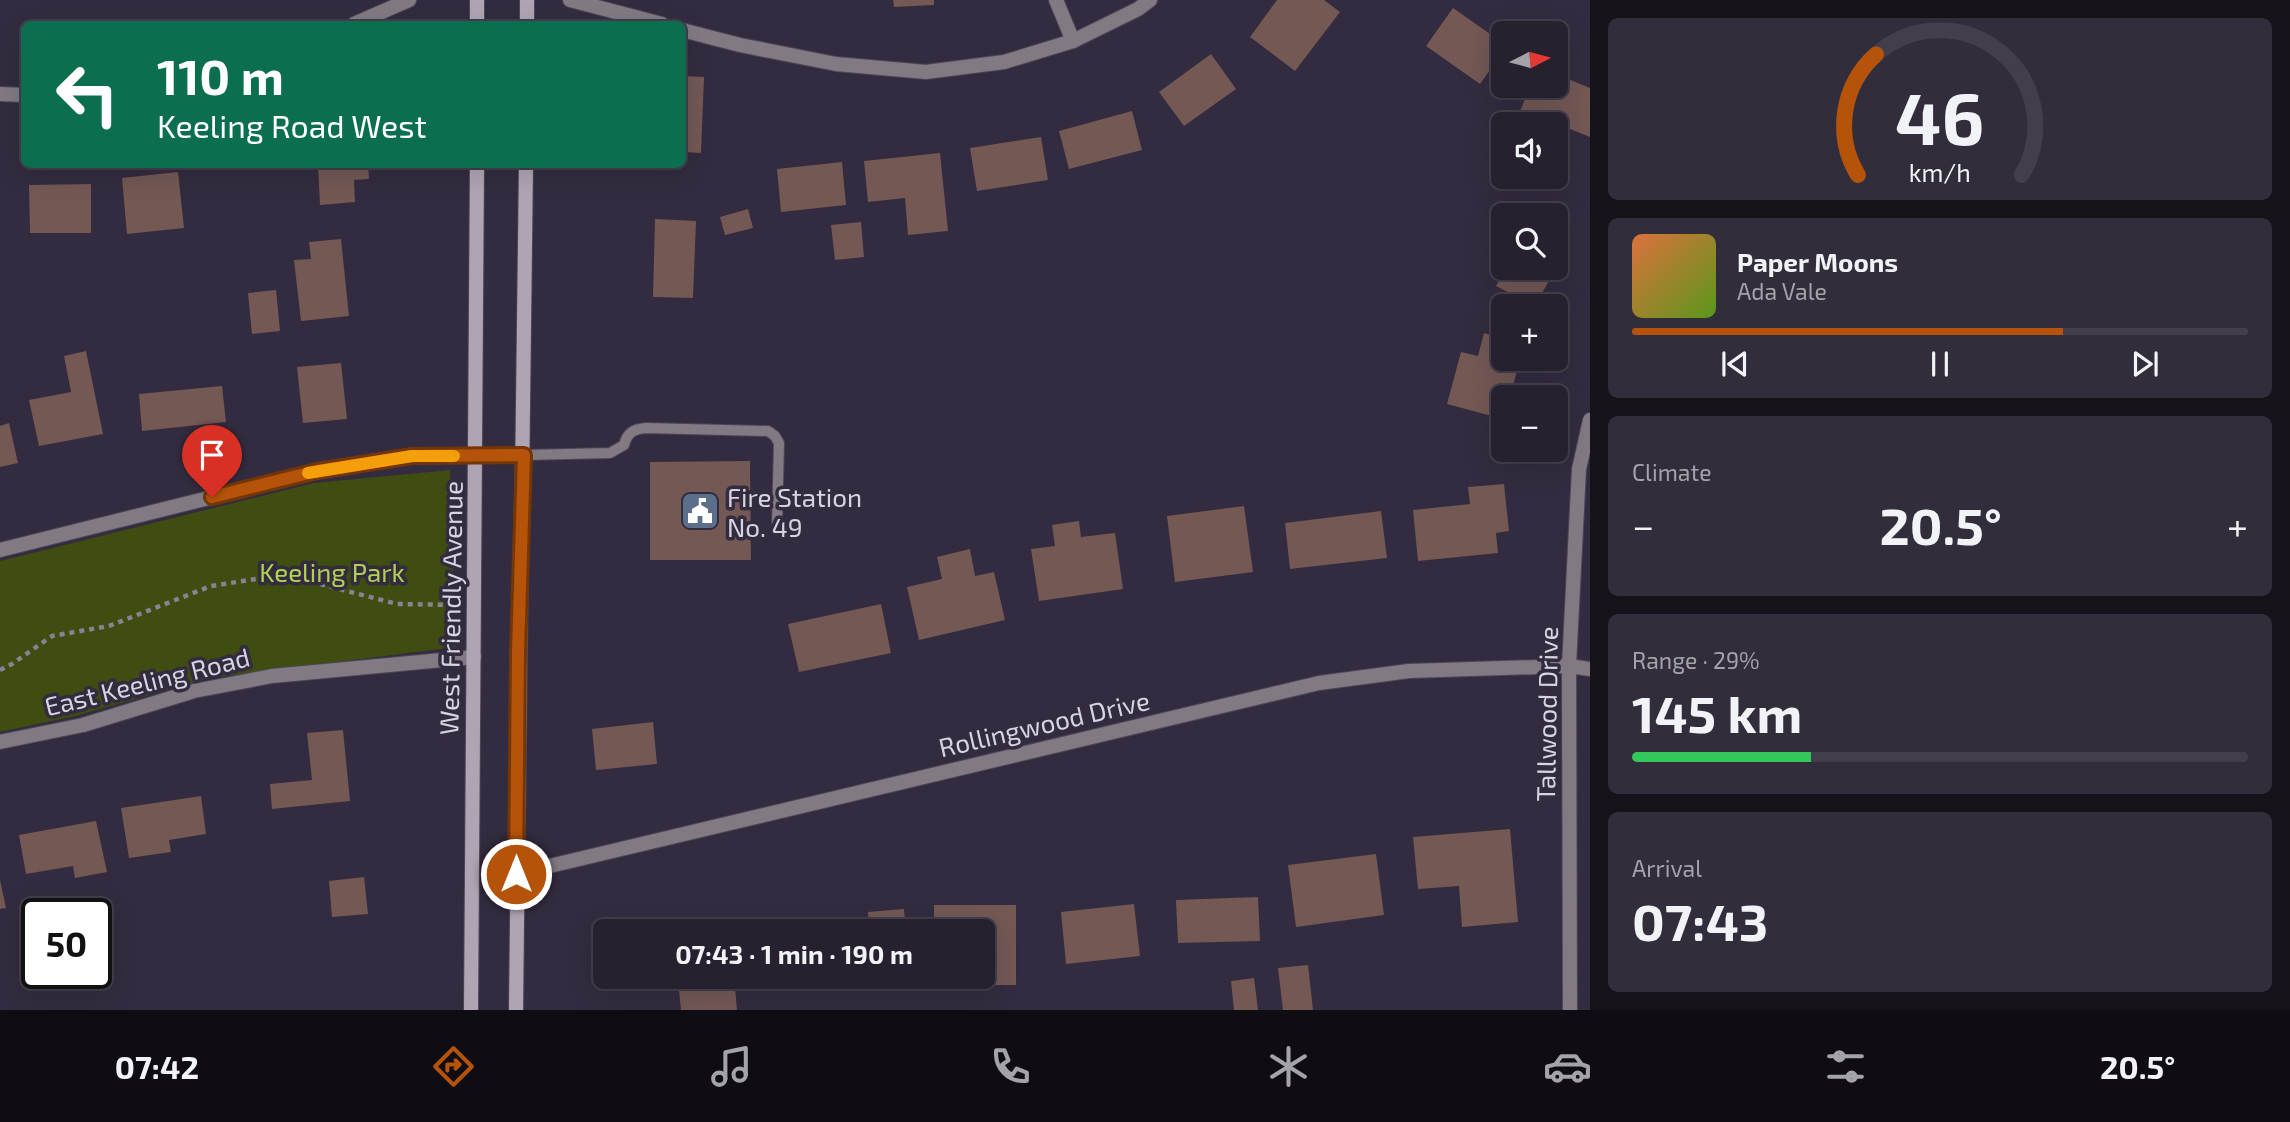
<!DOCTYPE html>
<meta charset="utf-8">
<style>
:root{--surface:#26202f;--page:#322d3b;--text:#f1f3f6;--muted:#a4a3aa;--line:#423e4b;--accent:#b45309}
body{margin:0;font-family:"Exo 2",sans-serif;background:var(--page);color:var(--text);height:100vh;display:flex;flex-direction:column;font-size:26px;white-space:nowrap}
*{box-sizing:border-box;margin:0}
p{font-size:23px;color:var(--muted)}
.icon{flex:none;width:38px;height:38px;fill:none;stroke:currentColor;stroke-width:2;stroke-linecap:round;stroke-linejoin:round}
.map{position:relative;flex:1;overflow:hidden}
.side{display:flex;flex-direction:column;gap:18px;padding:18px;background:#15121a;width:700px}
.side>*{flex:none}
.hud{position:absolute;left:21px;top:21px;width:665px;height:147px;border-radius:10px;box-shadow:0 7px 28px #0002,0 0 0 2px var(--line);background:#0b6e4f;color:#fff;overflow:hidden}
.needle{width:46px;rotate:84deg}
.fabs{position:absolute;left:1491px;top:21px;display:grid;gap:14px}
.fabs a{display:grid;place-items:center;width:77px;height:77px;border-radius:10px;background:var(--surface);box-shadow:0 7px 28px #0002,0 0 0 2px var(--line);font-size:35px}
.speed{position:absolute;left:21px;top:898px;display:flex;gap:14px;font-size:35px;font-weight:700;text-align:center}
.speed>*{display:grid;place-content:center;width:91px;height:91px;border-radius:50%;background:var(--surface);box-shadow:0 7px 28px #0002,0 0 0 2px var(--line);line-height:1}
.speed .limit{border:4px solid #111;border-radius:10px;background:#fff;color:#111}
.pin{position:absolute;display:grid;place-items:center;width:60px;height:60px;color:#fff;margin:-72px -30px;border-radius:50% 50% 50% 0;rotate:-45deg;box-shadow:0 0 7px #0007}
.pin .icon{rotate:45deg}
.me{position:absolute;width:77px;margin:-38px;rotate:0deg;stroke-linejoin:round;filter:drop-shadow(0 0 5px #0008)}
.turn{display:flex;align-items:center;gap:24px;height:147px;padding:0 21px;font-size:32px}
.turn .icon{width:91px;height:91px;stroke-width:2.5}
.turn b{display:block;font-size:49px;line-height:60px}
.big{font-size:52px;font-weight:700;line-height:1.1}
.side .widget{flex:1;display:flex;flex-direction:column;justify-content:center;gap:10px;min-width:0;padding:0 24px;border-radius:10px;background:var(--page)}
.side .dial{align-items:center;gap:0}
.dial svg{height:182px;overflow:visible;fill:none;stroke:var(--line);stroke-width:7;stroke-linecap:round;text-anchor:middle}
.dial text{fill:var(--text);stroke:none}
.song{display:flex;align-items:center;gap:21px}
.cover{width:84px;height:84px;border-radius:10px;background:linear-gradient(135deg,hsl(20 70% 55%),hsl(90 70% 35%))}
.played{height:7px;border-radius:4px;background:linear-gradient(90deg,var(--accent) 70%,var(--line) 70%)}
.keys{display:flex;justify-content:space-around;direction:ltr}
.heat{display:flex;justify-content:space-between;align-items:center;font-size:38px;direction:ltr}
.charge{height:10px;border-radius:5px;background:linear-gradient(90deg,#34c759 29%,var(--line) 0)}
.trip{position:absolute;left:593px;top:919px;width:402px;height:70px;border-radius:10px;background:var(--surface);box-shadow:0 7px 28px #0002,0 0 0 2px var(--line);font-weight:700;line-height:70px;text-align:center}
.menu{display:flex;height:112px;justify-content:space-around;align-items:center;background:#0f0d13;color:var(--muted)}
.menu .icon{width:49px;height:49px}
.menu .selected{color:var(--accent)}
.menu b{font-size:32px;color:var(--text)}
main{display:flex;flex:1;min-height:0}
.map>svg:first-child{display:block}
.green{fill:#3f4d10}
.building{fill:#735854}
.lines{fill:none;stroke-linecap:round;stroke-linejoin:round}
.service-casing{stroke:#4d4659;stroke-width:12}
.minor-casing{stroke:#4d4659;stroke-width:16}
.secondary-casing{stroke:#4d4659;stroke-width:16}
.path{stroke:#888292;stroke-width:4.5;stroke-dasharray:5 5;stroke-linecap:butt}
.service{stroke:#817a83;stroke-width:10}
.minor{stroke:#817a83;stroke-width:14}
.secondary{stroke:#afa4b3;stroke-width:14}
.route-casing{stroke:#753606;stroke-width:18}
.route{stroke:#b45309;stroke-width:12}
.slow{stroke:#f59e0b;stroke-width:12}
.labels{text-anchor:middle;dominant-baseline:central;stroke-width:7;stroke-linejoin:round;paint-order:stroke}
.poi-label{font-size:26px;fill:#d8d3e0;stroke:#332b3f;text-anchor:start}
.park-label{font-size:26px;fill:#b2d151;stroke:#332b3f}
.street-label{font-size:26px;fill:#d8d3e0;stroke:#332b3f}
</style>
<main>
<div class="map">
<svg width="1590" height="1010" viewBox="0 0 1590 1010">
<rect width="100%" height="100%" fill="#332b3f"/>
<path class="green" d="M450 470 456 647 210 678 75 716 0 732V561L314 483Z"/>
<g class="building">
<path d="M893 0H934V5L894 7Z"/>
<path d="M1277 0H1324L1340 12 1295 71 1250 37Z"/>
<path d="M1453 8 1503 43V51L1480 84 1426 46Z"/>
<path d="M1211 54 1236 89 1184 126 1159 92Z"/>
<path d="M1556 74 1590 88V137L1555 123 1515 124 1530 86H1556Z"/>
<path d="M682 76 704 77 701 153 682 152Z"/>
<path d="M1132 111 1142 150 1069 169 1059 131Z"/>
<path d="M1041 137 1048 180 977 191 970 148Z"/>
<path d="M940 153 948 231 908 235 905 198 868 202 864 161Z"/>
<path d="M842 162 846 205 781 212 777 169Z"/>
<path d="M318 164H368L369 179 354 180 355 202 320 205Z"/>
<path d="M178 172 184 228 127 234 122 178Z"/>
<path d="M91 184V233H30L29 185Z"/>
<path d="M748 209 753 228 725 235 720 217Z"/>
<path d="M655 219 696 221 693 298 653 297Z"/>
<path d="M861 222 864 257 835 260 831 225Z"/>
<path d="M341 239 349 316 301 321 294 260 311 259 309 242Z"/>
<path d="M1506 268H1556L1535 306 1496 286Z"/>
<path d="M276 290 280 331 252 334 248 293Z"/>
<path d="M1484 333 1503 338V359H1520L1510 397H1503V419L1447 404 1461 352 1478 356Z"/>
<path d="M86 351 103 434 39 446 29 400 71 392 64 356Z"/>
<path d="M341 363 347 419 303 423 297 367Z"/>
<path d="M222 386 226 422 142 431 139 394Z"/>
<path d="M9 423 18 463 0 467V426Z"/>
<path d="M750 461 751 560H650V462Z"/>
<path d="M1504 484 1509 531 1496 533 1498 553 1418 561 1413 510 1470 504 1468 487Z"/>
<path d="M1244 506 1253 572 1175 582 1167 516Z"/>
<path d="M1381 511 1387 558 1290 569 1285 523Z"/>
<path d="M1079 521 1081 537 1115 533 1123 589 1039 601 1031 549 1055 546 1052 525Z"/>
<path d="M970 549 975 576 994 572 1005 620 919 640 907 587 942 579 937 557Z"/>
<path d="M881 604 891 653 799 672 788 624Z"/>
<path d="M653 722 657 764 596 770 592 729Z"/>
<path d="M343 730 350 801 272 809 270 784 312 780 307 733Z"/>
<path d="M201 796 206 834 169 840 171 852 129 858 121 808Z"/>
<path d="M96 821 107 872 75 878 73 866 26 874 19 835Z"/>
<path d="M1510 829 1518 922 1462 927 1459 886 1418 889 1413 837Z"/>
<path d="M1376 854 1384 915 1296 927 1288 865Z"/>
<path d="M364 877 368 914 332 917 329 881Z"/>
<path d="M0 880 6 908 0 909Z"/>
<path d="M1258 897 1260 941 1178 943 1176 900Z"/>
<path d="M1134 904 1140 956 1066 964 1061 912Z"/>
<path d="M934 905H1016V985H978V976H984V931H934Z"/>
<path d="M904 909 906 931H869L868 912Z"/>
<path d="M1308 965 1313 1010H1283L1278 968Z"/>
<path d="M692 976H734L737 1010H681L679 990 693 989Z"/>
<path d="M1254 978 1258 1010H1234L1231 981Z"/>
</g>
<g class="lines">
<defs>
<path id="service" d="M524 455 610 453 624 445C627 433 633 429 646 428L768 431 775 436 779 443 777 524"/>
<g id="minor">
<path d="M570 0 662 24"/>
<path d="M1056 0 1073 41"/>
<path d="M354 24 409 0"/>
<path d="M682 30 740 45 836 64 926 72 1004 62 1073 41 1138 9 1150 0"/>
<path d="M0 94 24 95"/>
<path d="M0 550 317 471 412 456 524 455"/>
<path d="M0 742 83 725 194 691 272 676 474 657"/>
<path d="M516 874 1319 683 1409 671 1569 666 1590 669"/>
<path d="M1570 1010 1569 666 1579 469 1590 420"/>
</g>
<g id="secondary">
<path d="M477 24V0"/>
<path d="M527 24V0"/>
<path d="M471 1010 477 164"/>
<path d="M516 1010C517 728 524 446 526 164"/>
</g>
</defs>
<use href="#service" class="service-casing"/>
<use href="#minor" class="minor-casing"/>
<use href="#secondary" class="secondary-casing"/>
<path class="path" d="M0 670 12 664 52 636 109 626 211 586 256 579 304 580 397 604 456 605"/>
<use href="#service" class="service"/>
<use href="#minor" class="minor"/>
<use href="#secondary" class="secondary"/>
</g>
<g class="lines">
<defs>
<path id="route" d="M212 497 317 471 412 456 524 455 518 653 516 874"/>
</defs>
<use href="#route" class="route-casing"/>
<use href="#route" class="route"/>
<path class="slow" d="M308 473 412 456H454"/>
</g>
<defs>
<symbol id="civic-square" viewBox="-11 -11 22 22"><rect x="-9" y="-9" width="18" height="18" rx="4" fill="#5c6f8a" stroke="#332b3f"/><path d="M-.6-6.5H3V-4.5H.6V-3L4-1V1h2V6H-6V1h2V-1L-.6-3ZM-1.2 2.5V6h2.4V2.5Z" fill="#fff"/></symbol>
</defs>
<g fill-rule="evenodd">
<use href="#civic-square" x="678" y="489" width="44" height="44"/>
</g>
<g class="labels">
<g class="poi-label">
<text x="727" y="496">Fire Station<tspan x="727" dy="30">No. 49</tspan></text>
</g>
<g class="park-label">
<text x="332" y="571">Keeling Park</text>
</g>
<g class="street-label">
<text transform="translate(450 608) rotate(-89)">West Friendly Avenue</text>
<text transform="translate(147 681) rotate(-14)">East Keeling Road</text>
<text transform="translate(1546 714) rotate(-89)">Tallwood Drive</text>
<text transform="translate(1044 723) rotate(-13)">Rollingwood Drive</text>
</g>
</g>
</svg>
<div class="fabs">
<a><svg class="needle" viewBox="-14 -14 28 28"><path d="M0-13l5 13h-10z" fill="#e53935"/><path d="M0 13l5-13h-10z" fill="#a4a3aa"/></svg></a>
<a><svg class="icon" aria-label="sound" viewBox="0 0 24 24"><path d="M4 9h4l5-4v14l-5-4H4zM17 9q2 3 0 6"/></svg></a>
<a><svg class="icon" aria-label="search" viewBox="0 0 24 24"><circle cx="10" cy="10" r="6"/><path d="M15 15l6 6"/></svg></a>
<a>+</a>
<a>−</a>
</div>
<div class="speed"><div class="limit">50</div></div>
<div class="pin" style="left:212px;top:497px;background:#d93025"><svg class="icon" aria-label="arrive" viewBox="0 0 24 24"><path d="M6 21V4h12l-3 4 3 4H6"/></svg></div>
<svg class="me" style="left:516px;top:874px" viewBox="-20 -20 40 40"><circle r="17" fill="#b45309" stroke="#fff" stroke-width="3"/><path d="M0-11L8 9 0 5-8 9z" fill="#fff"/></svg>
<div class="trip">07:43 · 1 min · 190 m</div>
<div class="hud">
<div class="turn"><svg class="icon" aria-label="left" viewBox="0 0 24 24"><path d="M17 20v-9H6M10 6l-5 5 5 5"/></svg><div><b>110 m</b>Keeling Road West</div></div>
</div>
</div>
<section class="side">
<div class="widget dial"><svg viewBox="0 0 100 80">
<path d="M14 69A42 42 0 1 1 86 69"/>
<path d="M14 69A42 42 0 0 1 22 16" stroke="#b45309"/>
<text x="50" y="56" font-size="32" font-weight="700">46</text>
<text x="50" y="72" font-size="11">km/h</text>
</svg></div>
<div class="widget">
<div class="song"><i class="cover"></i><div><b>Paper Moons</b><p>Ada Vale</p></div></div>
<div class="played"></div>
<div class="keys"><svg class="icon" aria-label="previous" viewBox="0 0 24 24"><path d="M18 5L8 12l10 7zM5 5v14"/></svg><svg class="icon" aria-label="pause" viewBox="0 0 24 24"><path d="M8 5v14M16 5v14"/></svg><svg class="icon" aria-label="next" viewBox="0 0 24 24"><path d="M6 5l10 7-10 7zM19 5v14"/></svg></div>
</div>
<div class="widget"><p>Climate</p>
<div class="heat"><a>−</a><b class="big">20.5°</b><a>+</a></div>
</div>
<div class="widget"><p>Range · 29%</p><b class="big">145 km</b><div class="charge"></div></div>
<div class="widget"><p>Arrival</p><b class="big">07:43</b></div>
</section>
</main>
<nav class="menu">
<b>07:42</b>
<svg class="icon selected" aria-label="directions" viewBox="0 0 24 24"><path d="M12 3l9 9-9 9-9-9zM9 14v-3h6M13 9l2 2-2 2"/></svg>
<svg class="icon" aria-label="music" viewBox="0 0 24 24"><path d="M9 18V5l10-2v13"/><circle cx="6" cy="18" r="3"/><circle cx="16" cy="16" r="3"/></svg>
<svg class="icon" aria-label="phone" viewBox="0 0 24 24"><path d="M5 4h4l2 5-3 2q2 4 5 5l2-3 5 2v4C11 20 4 13 5 4z"/></svg>
<svg class="icon" aria-label="climate" viewBox="0 0 24 24"><path d="M12 3v18M4 7l16 10M4 17L20 7"/></svg>
<svg class="icon" aria-label="car" viewBox="0 0 24 24"><path d="M5 17H2v-5l4-1 3-4h7l3 4 3 1v5h-3M9 17h6M6 11h13"/><circle cx="7" cy="17" r="2"/><circle cx="17" cy="17" r="2"/></svg>
<svg class="icon" aria-label="filters" viewBox="0 0 24 24"><path d="M4 7h16M4 17h16"/><circle cx="9" cy="7" r="2"/><circle cx="15" cy="17" r="2"/></svg>
<b>20.5°</b>
</nav>
